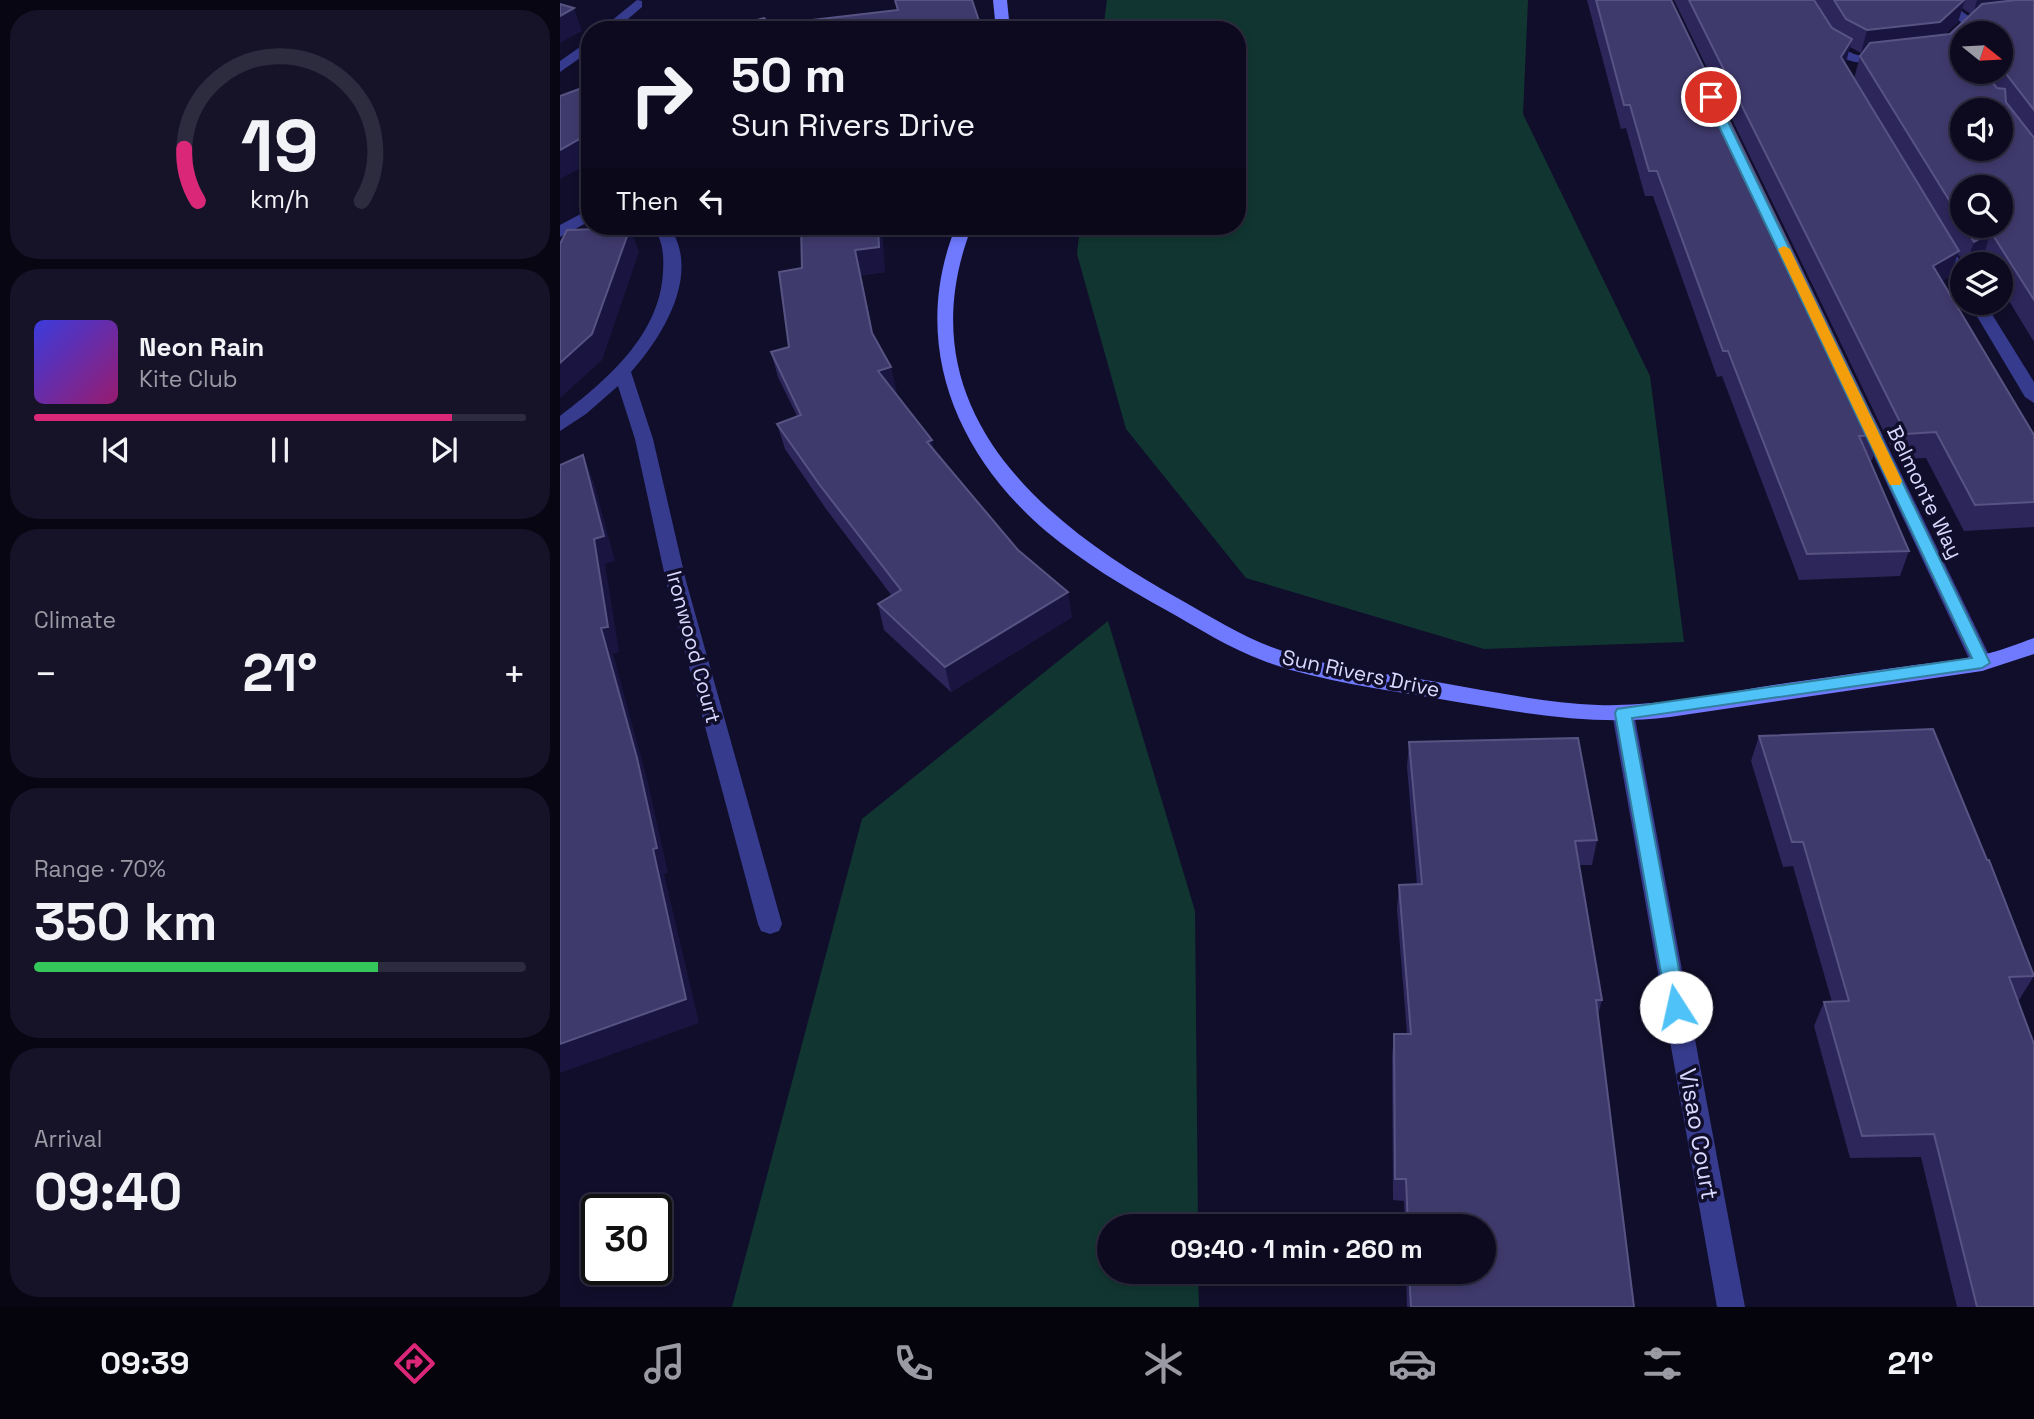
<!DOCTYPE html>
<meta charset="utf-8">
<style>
:root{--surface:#0d0a20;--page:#161329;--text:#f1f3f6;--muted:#9a9aa5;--line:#2d2b3e;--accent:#db2777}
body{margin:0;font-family:"Space Grotesk",sans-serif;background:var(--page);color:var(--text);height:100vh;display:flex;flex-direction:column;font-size:26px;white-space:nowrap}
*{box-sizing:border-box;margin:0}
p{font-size:23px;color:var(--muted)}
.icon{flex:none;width:38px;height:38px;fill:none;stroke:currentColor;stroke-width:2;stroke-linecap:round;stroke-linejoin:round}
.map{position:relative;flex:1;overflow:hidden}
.panel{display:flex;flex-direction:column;gap:10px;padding:10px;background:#070612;width:560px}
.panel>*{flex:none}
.top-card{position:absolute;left:21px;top:21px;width:665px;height:214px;border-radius:28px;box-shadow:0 4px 10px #0003,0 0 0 2px var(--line);background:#0d0a20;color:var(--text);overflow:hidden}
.needle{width:46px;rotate:108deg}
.controls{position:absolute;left:1390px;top:21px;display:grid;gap:14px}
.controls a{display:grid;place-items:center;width:63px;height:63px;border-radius:50%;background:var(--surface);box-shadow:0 4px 10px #0003,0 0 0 2px var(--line);font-size:35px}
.speed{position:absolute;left:21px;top:1194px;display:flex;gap:14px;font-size:35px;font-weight:700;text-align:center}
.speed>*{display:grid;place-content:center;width:91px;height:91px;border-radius:50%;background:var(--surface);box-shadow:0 4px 10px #0003,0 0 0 2px var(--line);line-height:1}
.speed .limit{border:4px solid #111;border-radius:10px;background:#fff;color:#111}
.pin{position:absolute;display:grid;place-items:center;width:60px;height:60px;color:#fff;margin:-30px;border:4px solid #fff;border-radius:50%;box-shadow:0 2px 7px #0007}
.me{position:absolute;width:77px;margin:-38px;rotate:350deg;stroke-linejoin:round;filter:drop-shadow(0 0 5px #0008)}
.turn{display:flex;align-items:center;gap:24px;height:147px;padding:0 35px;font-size:32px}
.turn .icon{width:91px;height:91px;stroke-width:2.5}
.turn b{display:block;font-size:49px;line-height:60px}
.then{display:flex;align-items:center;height:66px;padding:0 35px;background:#0003;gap:14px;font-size:26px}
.big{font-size:52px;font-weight:800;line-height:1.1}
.panel .card{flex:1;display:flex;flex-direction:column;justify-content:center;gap:10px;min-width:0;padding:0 24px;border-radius:28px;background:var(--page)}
.panel .dial{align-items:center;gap:0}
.dial svg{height:182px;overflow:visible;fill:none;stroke:var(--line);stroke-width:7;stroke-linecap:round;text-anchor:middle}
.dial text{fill:var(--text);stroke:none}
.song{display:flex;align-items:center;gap:21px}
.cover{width:84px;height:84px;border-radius:10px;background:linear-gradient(135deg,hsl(240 70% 55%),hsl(320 70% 35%))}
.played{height:7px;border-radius:4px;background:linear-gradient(90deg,var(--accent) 85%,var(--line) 85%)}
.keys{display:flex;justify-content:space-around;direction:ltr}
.heat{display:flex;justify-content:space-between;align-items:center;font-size:38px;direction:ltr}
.charge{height:10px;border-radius:5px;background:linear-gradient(90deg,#34c759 70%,var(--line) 0)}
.trip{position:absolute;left:537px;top:1214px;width:399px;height:70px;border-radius:35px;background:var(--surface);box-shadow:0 4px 10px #0003,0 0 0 2px var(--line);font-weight:800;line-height:70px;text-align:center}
.tab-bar{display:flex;height:112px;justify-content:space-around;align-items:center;background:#05040d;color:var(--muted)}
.tab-bar .icon{width:49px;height:49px}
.tab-bar .active{color:var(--accent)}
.tab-bar b{font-size:32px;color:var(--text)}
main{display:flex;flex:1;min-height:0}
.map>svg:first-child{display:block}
.green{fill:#113631}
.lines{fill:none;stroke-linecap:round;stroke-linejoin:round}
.street{fill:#363b8e;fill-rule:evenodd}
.secondary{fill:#707aff;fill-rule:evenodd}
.wall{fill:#2c265a;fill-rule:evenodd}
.shaded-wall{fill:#191540}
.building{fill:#3f3a6c;stroke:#575383;stroke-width:2;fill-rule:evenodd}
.route{fill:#4fc3f7;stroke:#337fa1;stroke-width:2}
.slow{fill:#f59e0b}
.labels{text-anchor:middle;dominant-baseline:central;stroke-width:7;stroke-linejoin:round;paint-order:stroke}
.street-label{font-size:21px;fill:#d9d9ff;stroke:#110e2b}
.near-street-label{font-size:24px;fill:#d9d9ff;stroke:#110e2b}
</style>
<main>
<section class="panel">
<div class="card dial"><svg viewBox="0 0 100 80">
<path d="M14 69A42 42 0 1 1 86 69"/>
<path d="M14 69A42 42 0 0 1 8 46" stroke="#db2777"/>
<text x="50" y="56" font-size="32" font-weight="700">19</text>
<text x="50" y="72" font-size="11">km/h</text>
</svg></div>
<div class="card">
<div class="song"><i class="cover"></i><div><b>Neon Rain</b><p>Kite Club</p></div></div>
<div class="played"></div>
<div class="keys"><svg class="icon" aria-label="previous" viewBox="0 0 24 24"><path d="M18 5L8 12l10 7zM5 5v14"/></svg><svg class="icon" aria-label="pause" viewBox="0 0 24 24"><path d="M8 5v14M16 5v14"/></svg><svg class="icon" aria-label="next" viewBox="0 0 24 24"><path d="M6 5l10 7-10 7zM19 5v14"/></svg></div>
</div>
<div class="card"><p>Climate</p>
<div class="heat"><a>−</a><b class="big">21°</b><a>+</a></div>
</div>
<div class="card"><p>Range · 70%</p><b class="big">350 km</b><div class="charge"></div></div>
<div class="card"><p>Arrival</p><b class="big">09:40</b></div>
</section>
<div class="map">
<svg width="1474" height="1307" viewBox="0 0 1474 1307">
<rect width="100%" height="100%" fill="#110e2b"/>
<g class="green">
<path d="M547 0H968L963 114 1090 376 1124 642 924 649 686 578 566 429 517 254 520 226H677V30H543Z"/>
<path d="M548 621 635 911 638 1227H550V1272H638L639 1307H172L302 819Z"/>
</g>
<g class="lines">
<g class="street">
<path d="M77 0 82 1V7L55 30H40Z"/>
<path d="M1238 0H1252C1264 20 1276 53 1302 56 1313 57 1325 50 1334 58 1328 63 1321 63 1313 63 1269 66 1258 33 1238 0Z"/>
<path d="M1370 0H1386L1417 22 1415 25H1405Z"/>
<path d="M30 40V51L0 72V61Z"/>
<path d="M30 209V221L0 237V225Z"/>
<path d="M92 226H109C142 273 103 336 71 372L93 439 126 581 222 924 219 931 210 934 201 931 198 924 106 581 75 439 58 386 26 414 0 431V416C47 380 100 335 103 272 104 254 103 240 92 226Z"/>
<path d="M1380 236 1386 238 1402 264V282L1396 280 1372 241Z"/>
<path d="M1409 303H1425L1474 382V403L1465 397Z"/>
<path d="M1305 412 1314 418 1433 663 1429 668 1422 671 1415 668 1411 663 1296 418Z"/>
<path d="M1063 705 1071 707 1074 713 1185 1307H1157L1052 713 1055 707Z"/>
</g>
<g class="secondary">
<path d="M433 0H447L450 30H436Z"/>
<path d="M396 226H412C342 406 479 522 621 600 653 618 683 637 717 649 768 668 824 673 877 682 930 691 984 703 1038 705 1102 707 1165 692 1227 683 1270 677 1312 671 1355 665 1377 662 1401 660 1422 655 1440 651 1457 644 1474 638V654L1422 671 1110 717C1029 727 953 711 874 698 817 688 759 681 704 661 669 648 638 628 606 610 564 587 523 562 487 532 395 454 349 342 396 226Z"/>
</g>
</g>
<g class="wall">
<path d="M1027 0H1111L1321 435 1312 460H1310L1349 551 1340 576 1239 580 1162 376 1157 377 1093 196H1085L1066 128 1061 129Z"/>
<path d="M1114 0H1254L1272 28 1255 0H1474V342L1440 286V264H1427L1423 257 1409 264H1404L1398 254 1390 276 1382 281 1474 435V527L1404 531 1366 458 1337 459ZM1402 8 1412 15 1390 34 1384 35 1398 22ZM1402 33H1440V72H1402ZM1290 47 1301 53H1302L1300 56 1294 79 1285 64ZM1402 187 1440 226H1402Z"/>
<path d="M242 268 325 272 301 275 313 335 337 393H335L374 450 512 617 391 692 324 630 318 604 332 596 266 509 225 449 217 424 237 416 218 377 211 352 229 347Z"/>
<path d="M1199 736 1474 976 1459 1000H1457L1474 1307H1397L1361 1157 1290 1158 1254 1026 1264 1002H1272L1233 866 1223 867 1191 761Z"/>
<path d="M849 742 1037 840 1032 865H1019L1042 1000 1038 1015 1074 1307H847L846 1272H924V1227H845L844 1201 833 1200 832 1057 834 1034H847L837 909 839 885 857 884 847 767Z"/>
</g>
<g class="shaded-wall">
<path d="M1405 0 1398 22 1373 45 1301 53 1307 30Z"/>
<path d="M1417 0H1474L1413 15Z"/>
<path d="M14 8 22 31 0 43V16Z"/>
<path d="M1292 39 1286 62 1275 80 1281 57Z"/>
<path d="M30 133V163L0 179V150Z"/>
<path d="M318 226H322L325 272 301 275 318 359 295 250Z"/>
<path d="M70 228 79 252 42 360 0 398V363Z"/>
<path d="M1431 232 1423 257 1409 264H1406L1414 242Z"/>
<path d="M1399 251 1390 276 1365 291 1373 266Z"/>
<path d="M331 367 337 393 323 397 318 371Z"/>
<path d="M372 440 377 466 367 442Z"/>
<path d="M23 455 33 480 55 561 45 564 59 652 53 654 88 783 108 873 104 874 139 1023 0 1073V1044L93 849 41 628 34 539Z"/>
<path d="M508 592 512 617 391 692 385 667Z"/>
</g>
<g class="building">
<path d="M335 0H412L422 30H254L253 20 338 10Z"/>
<path d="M1036 0H1111L1321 435 1299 436 1349 551 1247 554 1168 351H1163L1097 171H1089L1070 105H1064Z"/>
<path d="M1129 0H1254L1272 28 1292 39 1281 57 1399 251 1373 266 1474 435V502L1415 505 1376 432 1346 434Z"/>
<path d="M1274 0H1404L1380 22 1307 30 1286 19Z"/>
<path d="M1456 0H1474V110L1440 66V33H1402V72H1424L1437 88 1445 89 1446 102 1474 138V300L1431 232 1414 242 1404 226H1440V187H1402V221L1300 56 1310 43 1390 34 1422 4ZM1402 110H1440V149H1402Z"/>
<path d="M0 4 14 8 0 16Z"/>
<path d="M204 18 217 30H162Z"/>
<path d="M30 85V133L0 150V96Z"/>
<path d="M241 226H318L319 247 295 250 312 333 331 367 318 371 372 440 367 442 458 550 508 592 385 667 318 604 341 590 259 484 217 424 241 415 211 352 229 347 219 272 242 268Z"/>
<path d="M70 228 32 334 0 363V244L7 230Z"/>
<path d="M23 455 44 536 34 539 48 627 41 628 77 758 97 848 93 849 126 999 0 1044V465Z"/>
<path d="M1373 729 1427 860H1429L1474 976 1449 977 1474 1044V1307H1417L1374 1134 1302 1136 1264 1002 1289 1001 1243 842H1232L1199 736Z"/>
<path d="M1018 738 1037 840 1015 841 1042 1000H1036L1074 1307H851L849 1272H924V1227H848L846 1179H835L834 1034H851L839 885 862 884 849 742Z"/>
</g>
<path class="route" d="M1147 95 1156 97 1430 663 1422 668 1072 718 1126 1007 1123 1013 1116 1015 1110 1013 1107 1007 1055 713 1057 709 1412 658 1145 97Z"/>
<path class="slow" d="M1224 246 1230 249 1342 481 1340 485H1330L1328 481 1218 249Z"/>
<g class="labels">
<g class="street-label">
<text transform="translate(1365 492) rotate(64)">Belmonte Way</text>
<text transform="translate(134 647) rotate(75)">Ironwood Court</text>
<text transform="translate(801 673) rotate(12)">Sun Rivers Drive</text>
</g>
<g class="near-street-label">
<text transform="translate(1139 1134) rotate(80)">Visao Court</text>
</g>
</g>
</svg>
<div class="controls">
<a><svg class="needle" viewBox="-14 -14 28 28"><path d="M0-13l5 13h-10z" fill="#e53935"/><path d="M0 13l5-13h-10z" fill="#9a9aa5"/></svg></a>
<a><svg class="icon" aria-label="sound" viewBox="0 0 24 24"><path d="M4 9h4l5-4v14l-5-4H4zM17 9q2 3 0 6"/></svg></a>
<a><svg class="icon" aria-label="search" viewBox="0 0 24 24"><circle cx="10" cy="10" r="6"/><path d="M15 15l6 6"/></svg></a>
<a><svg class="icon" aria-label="layers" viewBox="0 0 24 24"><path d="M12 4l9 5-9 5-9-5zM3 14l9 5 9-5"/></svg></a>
</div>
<div class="speed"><div class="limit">30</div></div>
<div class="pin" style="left:1151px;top:97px;background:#d93025"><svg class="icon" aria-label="arrive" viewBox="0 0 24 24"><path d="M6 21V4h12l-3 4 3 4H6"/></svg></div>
<svg class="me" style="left:1116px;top:1007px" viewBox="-20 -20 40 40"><circle r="19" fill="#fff"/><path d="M0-13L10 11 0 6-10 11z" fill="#4fc3f7"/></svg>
<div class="trip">09:40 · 1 min · 260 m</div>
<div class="top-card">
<div class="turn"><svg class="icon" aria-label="right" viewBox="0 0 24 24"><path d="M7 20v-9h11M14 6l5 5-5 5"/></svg><div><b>50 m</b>Sun Rivers Drive</div></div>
<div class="then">Then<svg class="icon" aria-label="left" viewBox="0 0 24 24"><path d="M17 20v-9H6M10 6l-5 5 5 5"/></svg></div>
</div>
</div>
</main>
<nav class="tab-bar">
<b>09:39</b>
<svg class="icon active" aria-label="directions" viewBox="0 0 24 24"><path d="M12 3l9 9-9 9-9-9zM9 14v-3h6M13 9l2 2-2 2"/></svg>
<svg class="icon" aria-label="music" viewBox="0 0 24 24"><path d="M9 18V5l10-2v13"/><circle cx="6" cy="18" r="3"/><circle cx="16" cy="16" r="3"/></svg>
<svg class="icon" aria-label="phone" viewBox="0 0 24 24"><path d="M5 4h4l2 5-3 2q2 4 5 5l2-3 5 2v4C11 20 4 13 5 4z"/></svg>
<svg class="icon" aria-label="climate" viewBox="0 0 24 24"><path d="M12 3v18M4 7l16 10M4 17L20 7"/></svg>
<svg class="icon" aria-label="car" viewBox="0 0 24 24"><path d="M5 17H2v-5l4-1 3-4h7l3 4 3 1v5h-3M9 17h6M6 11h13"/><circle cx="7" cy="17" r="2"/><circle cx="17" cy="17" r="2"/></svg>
<svg class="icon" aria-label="filters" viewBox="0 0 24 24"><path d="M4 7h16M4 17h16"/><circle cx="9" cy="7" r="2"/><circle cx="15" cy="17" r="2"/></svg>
<b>21°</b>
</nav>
